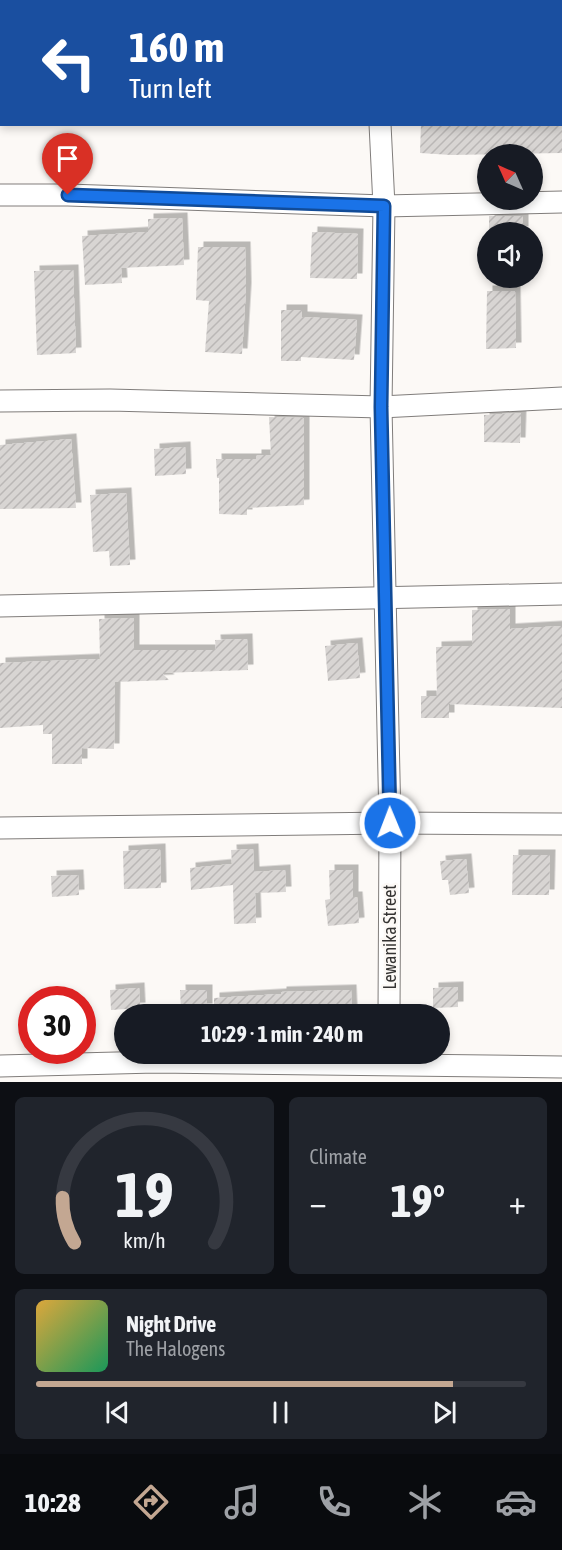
<!DOCTYPE html>
<meta charset="utf-8">
<style>
:root{--surface:#171b24;--page:#20242c;--text:#f1f3f6;--muted:#9ea1a6;--line:#363941;--accent:#c3a792}
body{margin:0;font-family:"Asap Condensed",sans-serif;background:var(--page);color:var(--text);height:100vh;display:flex;flex-direction:column;font-size:22px;white-space:nowrap}
*{box-sizing:border-box;margin:0}
p{font-size:20px;color:var(--muted)}
.icon{flex:none;width:33px;height:33px;fill:none;stroke:currentColor;stroke-width:2;stroke-linecap:round;stroke-linejoin:round}
.map{position:relative;height:1082px;overflow:hidden}
.side{display:flex;flex-direction:column;gap:15px;padding:15px;background:#0d0f14;flex:1}
.side>*{flex:none}
.top-card{position:absolute;left:0px;top:0px;width:562px;height:126px;box-shadow:0 3px 9px #0003;background:#1a4fa0;color:#fff;overflow:hidden}
.needle{width:39px;rotate:315deg}
.buttons{position:absolute;left:477px;top:144px;display:grid;gap:12px}
.buttons a{display:grid;place-items:center;width:66px;height:66px;border-radius:50%;background:var(--surface);box-shadow:0 3px 9px #0003;font-size:30px}
.speed{position:absolute;left:18px;top:986px;display:flex;gap:12px;font-size:30px;font-weight:700;text-align:center}
.speed>*{display:grid;place-content:center;width:78px;height:78px;border-radius:50%;background:var(--surface);box-shadow:0 3px 9px #0003;line-height:1}
.speed .limit{border:9px solid #d22;background:#fff;color:#111}
.pin{position:absolute;display:grid;place-items:center;width:51px;height:51px;color:#fff;margin:-62px -26px;border-radius:50% 50% 50% 0;rotate:-45deg;box-shadow:0 0 6px #0007}
.pin .icon{rotate:45deg}
.me{position:absolute;width:66px;margin:-33px;rotate:359deg;stroke-linejoin:round;filter:drop-shadow(0 0 4px #0008)}
.turn{display:flex;align-items:center;gap:21px;height:126px;padding:0 30px;font-size:27px}
.turn .icon{width:78px;height:78px;stroke-width:2.5}
.turn b{display:block;font-size:42px;line-height:51px}
.big{font-size:45px;font-weight:700;line-height:1.1}
.side .widget{flex:1;display:flex;flex-direction:column;justify-content:center;gap:9px;min-width:0;padding:0 21px;border-radius:9px;background:var(--page)}
.side .dial{align-items:center;gap:0}
.dial svg{height:156px;overflow:visible;fill:none;stroke:var(--line);stroke-width:7;stroke-linecap:round;text-anchor:middle}
.dial text{fill:var(--text);stroke:none}
.song{display:flex;align-items:center;gap:18px}
.cover{width:72px;height:72px;border-radius:9px;background:linear-gradient(135deg,hsl(40 70% 55%),hsl(150 70% 35%))}
.played{height:6px;border-radius:3px;background:linear-gradient(90deg,var(--accent) 85%,var(--line) 85%)}
.keys{display:flex;justify-content:space-around;direction:ltr}
.heat{display:flex;justify-content:space-between;align-items:center;font-size:33px;direction:ltr}
.side .tiles{flex:1;display:grid;gap:15px;grid-template-columns:1fr 1fr}
.widget:last-child{grid-column:span 2}
.trip{position:absolute;left:114px;top:1004px;width:336px;height:60px;border-radius:30px;background:var(--surface);box-shadow:0 3px 9px #0003;font-weight:700;line-height:60px;text-align:center}
.tab-bar{display:flex;height:96px;justify-content:space-around;align-items:center;background:#090b0e;color:var(--muted)}
.tab-bar .icon{width:42px;height:42px}
.tab-bar .on{color:var(--accent)}
.tab-bar b{font-size:27px;color:var(--text)}
.map>svg:first-child{display:block}
.building{fill:url(#building-hatch);filter:url(#shadow)}
.lines{fill:none;stroke-linecap:round;stroke-linejoin:round}
.minor-casing{stroke:#807d7b;stroke-width:23}
.minor{stroke:#fff;stroke-width:21}
.route-casing{stroke:#114b97;stroke-width:15}
.route{stroke:#1a73e8;stroke-width:10}
.labels{text-anchor:middle;dominant-baseline:central;stroke-width:5;stroke-linejoin:round;paint-order:stroke}
.street-label{font-size:18px;fill:#343332;stroke:#fcf9f6}
</style>
<div class="map">
<svg width="562" height="1082" viewBox="0 0 562 1082">
<defs>
<pattern id="building-hatch" width="6" height="6" patternUnits="userSpaceOnUse" patternTransform="scale(1.5)"><rect width="6" height="6" fill="#d8d5d3"/><path d="M-1 1l2-2M0 6l6-6M5 7l2-2" fill="none" stroke="#bab7b6"/></pattern>
<filter id="shadow"><feDropShadow dx="5.5" dy="-5.5" stdDeviation="0" flood-color="#0004"/></filter>
</defs>
<rect width="100%" height="100%" fill="#fcf9f6"/>
<g class="building">
<path d="M421 124H562V153L451 155 420 153Z"/>
<rect x="489" y="216" width="34" height="16"/>
<path d="M182 218 184 265 121 268 122 283 85 285 82 236 148 232V219Z"/>
<path d="M312 232 358 234 357 279 310 278Z"/>
<path d="M198 247H245L246 288 242 354 205 352 209 301 196 300Z"/>
<path d="M73 270 76 353 37 355 34 271Z"/>
<path d="M487 291H515L516 348 486 349Z"/>
<path d="M281 310H302V317L357 320 354 360 301 357V361H281Z"/>
<path d="M521 413 520 443 484 442V415Z"/>
<path d="M269 417 304 418V505L247 508V515L219 514V478H217L216 459H256V455H271Z"/>
<path d="M71 439 76 508 0 509V445Z"/>
<path d="M185 447 186 474 155 476 154 449Z"/>
<path d="M126 493 130 565 110 566 109 551 93 552 90 495Z"/>
<path d="M510 609V629L562 626V708L449 704V718H421V696H437L436 647 472 646V610Z"/>
<path d="M134 618V650H216L215 640 247 639 248 670 162 673 169 680 115 682 114 749 82 748V764H52V734H43V725L0 728V663L100 659 99 619Z"/>
<path d="M357 643 360 678 328 681 325 646Z"/>
<path d="M160 849 161 888 124 889 123 851Z"/>
<path d="M253 849 254 872 285 870 286 892 255 893 256 923 234 924 233 885 191 890 190 868 232 864 231 850Z"/>
<path d="M513 855H550L549 895H512Z"/>
<path d="M466 859 469 893 450 895 448 880H442L440 861Z"/>
<path d="M329 870H353V897H357L359 923 328 926 325 900 330 899Z"/>
<path d="M78 875 79 895 52 897 51 876Z"/>
<path d="M458 987V1007L433 1008V988Z"/>
<path d="M139 988 140 1008 111 1010 110 990Z"/>
<path d="M180 990H207V1009L181 1010Z"/>
<path d="M351 990 352 1014H214V998L281 994V992Z"/>
</g>
<g class="lines">
<defs>
<g id="minor">
<path d="M491 0 562 1"/>
<path d="M38 2 49 0"/>
<path d="M386 2 388 0"/>
<path d="M0 7 2 6"/>
<path d="M380 124 384 206 381 407 390 823 389 1014"/>
<path d="M0 195H68L384 206 562 202"/>
<path d="M0 401 110 400 381 407 562 398"/>
<path d="M0 606 562 594"/>
<path d="M0 828 390 823 562 824"/>
<path d="M0 1066 155 1062 562 1067"/>
</g>
</defs>
<use href="#minor" class="minor-casing"/>
<use href="#minor" class="minor"/>
</g>
<g class="lines">
<defs>
<path id="route" d="M68 195 384 206 381 407 390 823"/>
</defs>
<use href="#route" class="route-casing"/>
<use href="#route" class="route"/>
</g>
<g class="labels">
<g class="street-label">
<text transform="translate(389 937) rotate(-90)">Lewanika Street</text>
</g>
</g>
</svg>
<div class="buttons">
<a><svg class="needle" viewBox="-14 -14 28 28"><path d="M0-13l5 13h-10z" fill="#e53935"/><path d="M0 13l5-13h-10z" fill="#9ea1a6"/></svg></a>
<a><svg class="icon" aria-label="sound" viewBox="0 0 24 24"><path d="M4 9h4l5-4v14l-5-4H4zM17 9q2 3 0 6"/></svg></a>
</div>
<div class="speed"><div class="limit">30</div></div>
<div class="pin" style="left:68px;top:195px;background:#d93025"><svg class="icon" aria-label="arrive" viewBox="0 0 24 24"><path d="M6 21V4h12l-3 4 3 4H6"/></svg></div>
<svg class="me" style="left:390px;top:823px" viewBox="-20 -20 40 40"><circle r="17" fill="#1a73e8" stroke="#fff" stroke-width="3"/><path d="M0-11L8 9 0 5-8 9z" fill="#fff"/></svg>
<div class="trip">10:29 · 1 min · 240 m</div>
<div class="top-card">
<div class="turn"><svg class="icon" aria-label="left" viewBox="0 0 24 24"><path d="M17 20v-9H6M10 6l-5 5 5 5"/></svg><div><b>160 m</b>Turn left</div></div>
</div>
</div>
<section class="side">
<div class="tiles">
<div class="widget dial"><svg viewBox="0 0 100 80">
<path d="M14 69A42 42 0 1 1 86 69"/>
<path d="M14 69A42 42 0 0 1 8 46" stroke="#c3a792"/>
<text x="50" y="56" font-size="32" font-weight="700">19</text>
<text x="50" y="72" font-size="11">km/h</text>
</svg></div>
<div class="widget"><p>Climate</p>
<div class="heat"><a>−</a><b class="big">19°</b><a>+</a></div>
</div>
<div class="widget">
<div class="song"><i class="cover"></i><div><b>Night Drive</b><p>The Halogens</p></div></div>
<div class="played"></div>
<div class="keys"><svg class="icon" aria-label="previous" viewBox="0 0 24 24"><path d="M18 5L8 12l10 7zM5 5v14"/></svg><svg class="icon" aria-label="pause" viewBox="0 0 24 24"><path d="M8 5v14M16 5v14"/></svg><svg class="icon" aria-label="next" viewBox="0 0 24 24"><path d="M6 5l10 7-10 7zM19 5v14"/></svg></div>
</div>
</div>
</section>
<nav class="tab-bar">
<b>10:28</b>
<svg class="icon on" aria-label="directions" viewBox="0 0 24 24"><path d="M12 3l9 9-9 9-9-9zM9 14v-3h6M13 9l2 2-2 2"/></svg>
<svg class="icon" aria-label="music" viewBox="0 0 24 24"><path d="M9 18V5l10-2v13"/><circle cx="6" cy="18" r="3"/><circle cx="16" cy="16" r="3"/></svg>
<svg class="icon" aria-label="phone" viewBox="0 0 24 24"><path d="M5 4h4l2 5-3 2q2 4 5 5l2-3 5 2v4C11 20 4 13 5 4z"/></svg>
<svg class="icon" aria-label="climate" viewBox="0 0 24 24"><path d="M12 3v18M4 7l16 10M4 17L20 7"/></svg>
<svg class="icon" aria-label="car" viewBox="0 0 24 24"><path d="M5 17H2v-5l4-1 3-4h7l3 4 3 1v5h-3M9 17h6M6 11h13"/><circle cx="7" cy="17" r="2"/><circle cx="17" cy="17" r="2"/></svg>
</nav>
